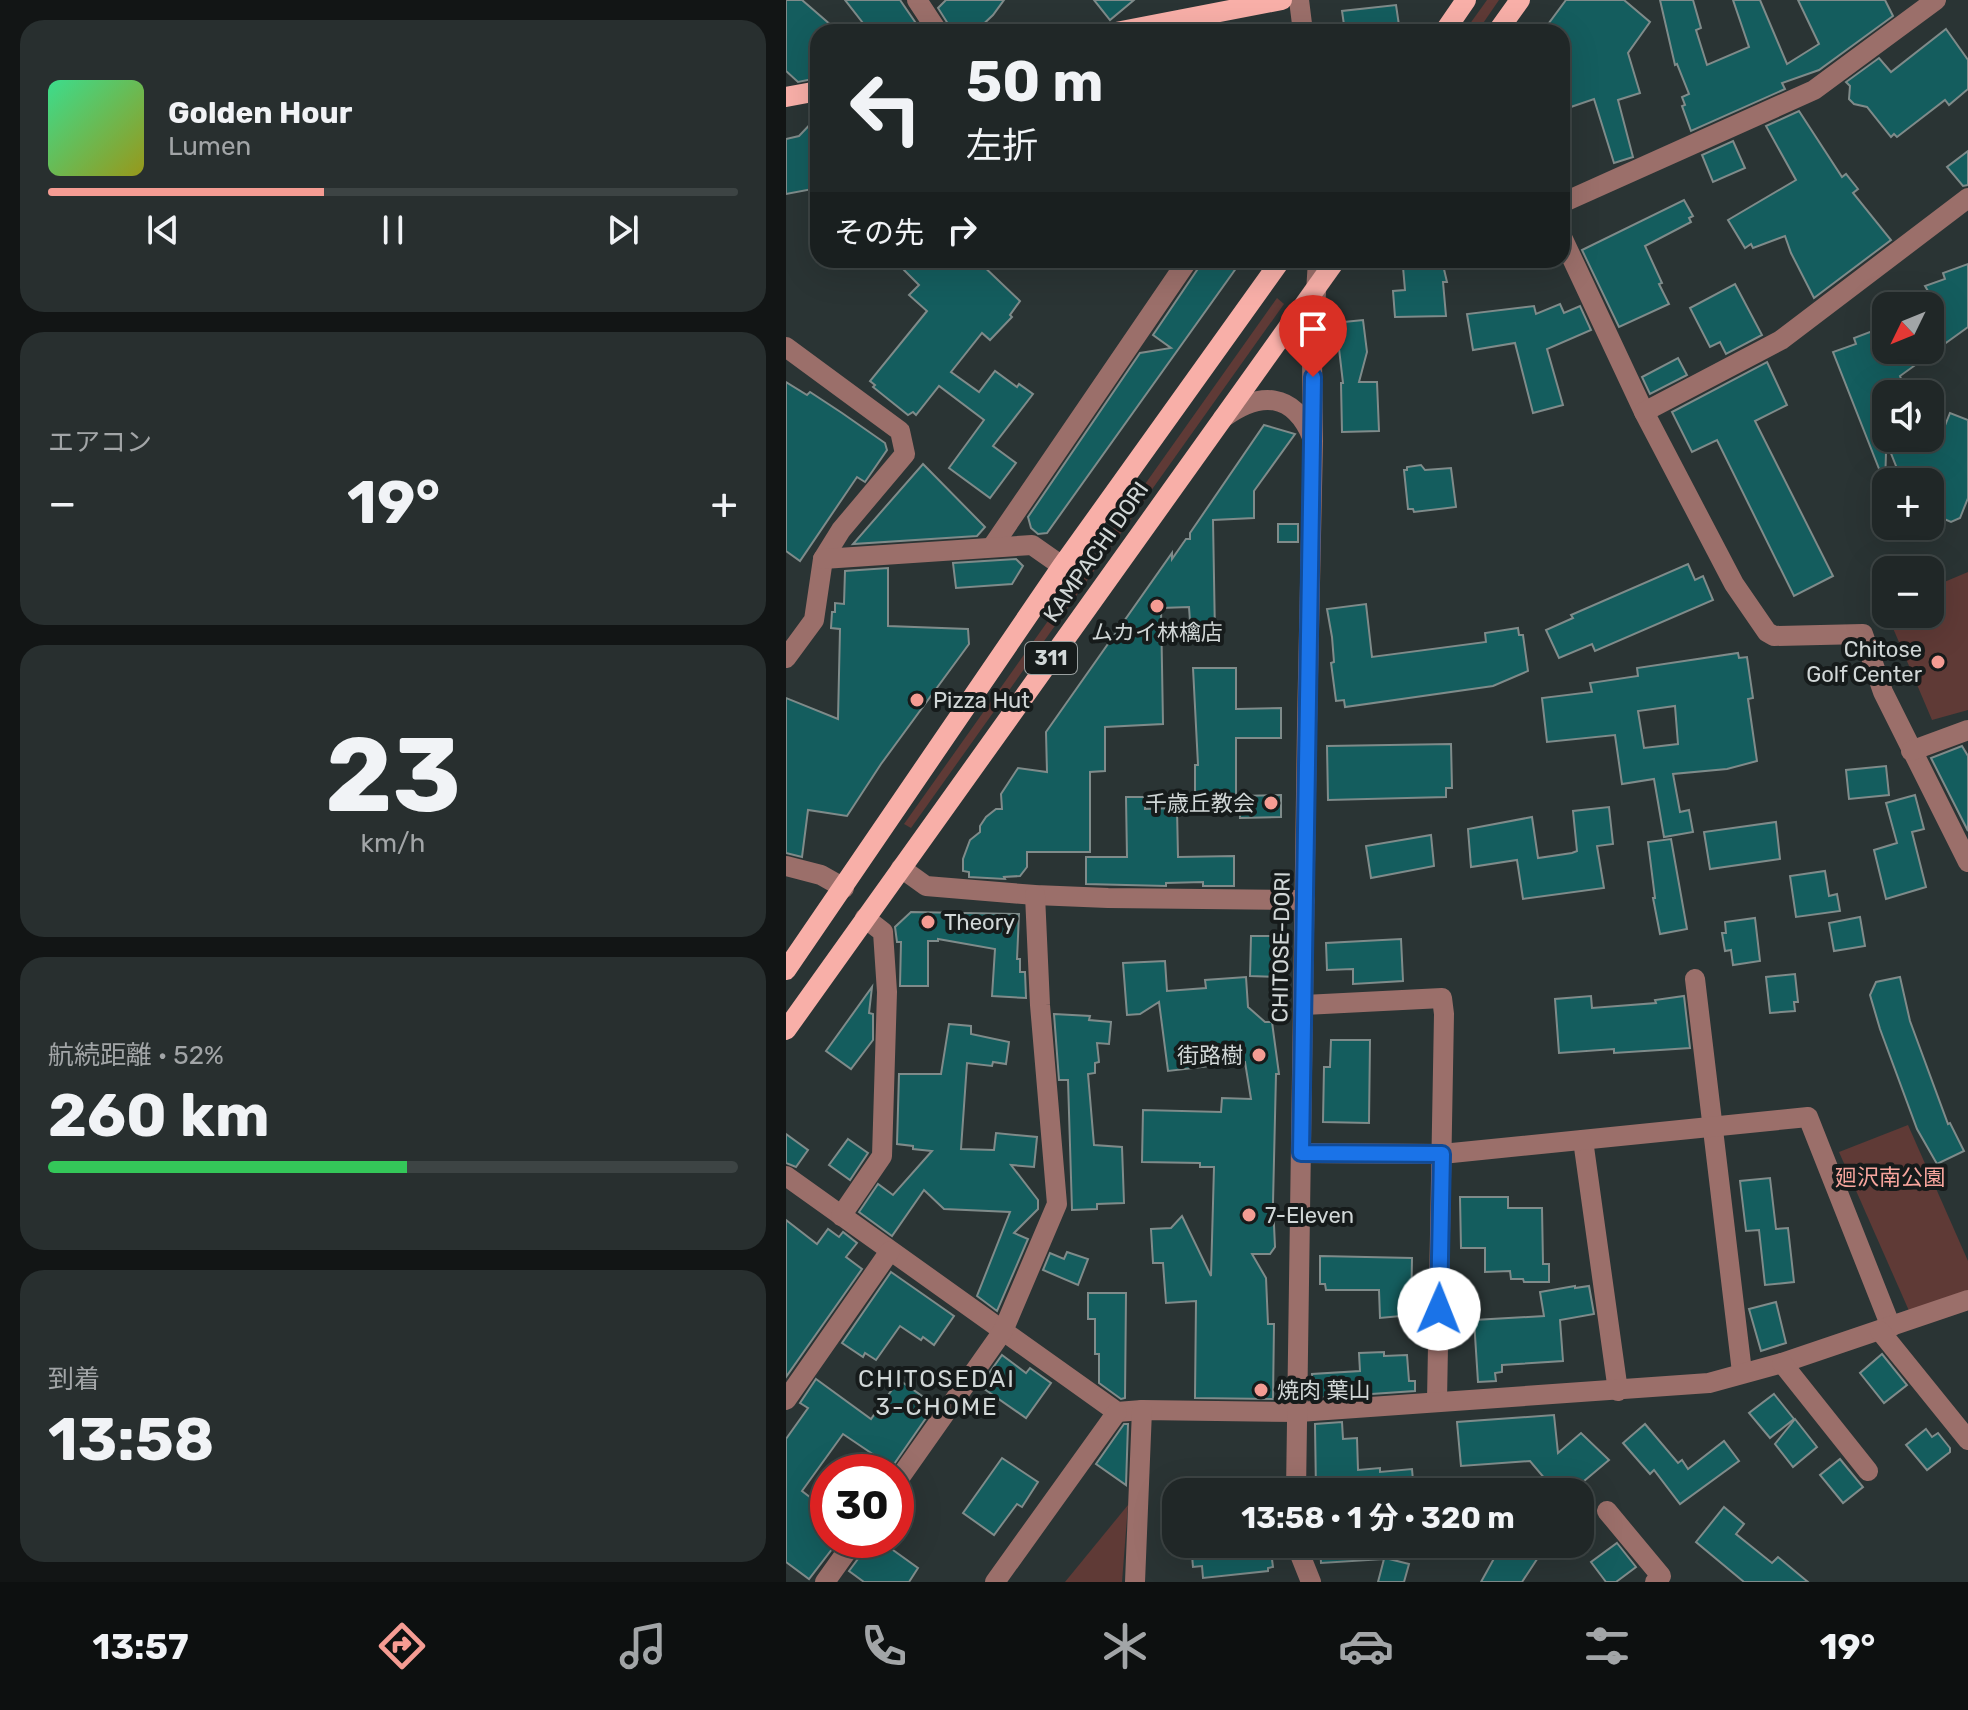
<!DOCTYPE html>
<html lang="ja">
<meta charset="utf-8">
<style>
:root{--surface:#202727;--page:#282f2f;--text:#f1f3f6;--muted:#a2a5a7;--line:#3d4444;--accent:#f59c93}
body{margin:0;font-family:Rubik,"Noto Sans JP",sans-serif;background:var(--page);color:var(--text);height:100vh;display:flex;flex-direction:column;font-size:30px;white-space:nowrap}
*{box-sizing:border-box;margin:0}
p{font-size:26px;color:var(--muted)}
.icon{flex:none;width:44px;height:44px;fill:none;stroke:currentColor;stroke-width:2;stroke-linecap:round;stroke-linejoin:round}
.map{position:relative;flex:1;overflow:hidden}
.drawer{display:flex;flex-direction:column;gap:20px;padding:20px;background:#121515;width:786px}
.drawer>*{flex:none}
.guide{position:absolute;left:24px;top:24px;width:760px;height:244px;border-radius:24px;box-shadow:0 8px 32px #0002,0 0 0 2px var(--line);background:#202727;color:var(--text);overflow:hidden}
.needle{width:52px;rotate:227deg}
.tools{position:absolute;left:1086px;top:292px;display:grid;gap:16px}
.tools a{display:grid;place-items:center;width:72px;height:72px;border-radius:16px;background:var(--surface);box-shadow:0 8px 32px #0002,0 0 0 2px var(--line);font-size:40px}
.speed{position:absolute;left:24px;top:1454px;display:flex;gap:16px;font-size:40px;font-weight:700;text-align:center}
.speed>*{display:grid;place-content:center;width:104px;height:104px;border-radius:50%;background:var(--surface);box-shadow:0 8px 32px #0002,0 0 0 2px var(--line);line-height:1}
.speed .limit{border:12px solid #d22;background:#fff;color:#111}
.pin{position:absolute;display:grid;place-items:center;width:68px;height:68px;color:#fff;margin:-82px -34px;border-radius:50% 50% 50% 0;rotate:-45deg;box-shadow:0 0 8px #0007}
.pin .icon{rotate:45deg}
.me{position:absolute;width:88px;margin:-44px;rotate:1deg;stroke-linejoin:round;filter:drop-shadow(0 0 6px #0008)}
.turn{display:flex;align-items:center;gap:28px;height:168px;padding:0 24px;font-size:36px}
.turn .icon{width:104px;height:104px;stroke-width:2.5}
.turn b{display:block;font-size:56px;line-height:68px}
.then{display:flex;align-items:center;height:76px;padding:0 24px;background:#0003;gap:16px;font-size:30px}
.big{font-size:60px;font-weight:700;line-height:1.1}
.drawer .card{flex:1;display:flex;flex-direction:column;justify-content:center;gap:12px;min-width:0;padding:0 28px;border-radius:24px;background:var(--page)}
.drawer .dial{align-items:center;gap:0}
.dial b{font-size:104px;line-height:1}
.song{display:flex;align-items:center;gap:24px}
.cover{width:96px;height:96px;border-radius:12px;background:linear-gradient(135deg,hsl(150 70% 55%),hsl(60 70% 35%))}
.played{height:8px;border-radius:4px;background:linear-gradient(90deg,var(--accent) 40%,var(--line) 40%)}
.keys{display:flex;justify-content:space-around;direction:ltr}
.heat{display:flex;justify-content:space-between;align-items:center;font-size:44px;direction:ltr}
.charge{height:12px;border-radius:6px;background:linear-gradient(90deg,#34c759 52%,var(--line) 0)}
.trip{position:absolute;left:376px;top:1478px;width:432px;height:80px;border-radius:24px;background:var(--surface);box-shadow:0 8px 32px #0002,0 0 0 2px var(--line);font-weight:700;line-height:80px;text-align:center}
.tab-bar{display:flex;height:128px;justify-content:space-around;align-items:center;background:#0d1010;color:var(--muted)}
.tab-bar .icon{width:56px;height:56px}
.tab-bar .on{color:var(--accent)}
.tab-bar b{font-size:36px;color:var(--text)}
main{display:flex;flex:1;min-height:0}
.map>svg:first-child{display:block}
.green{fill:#5f3a36}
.building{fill:#145d5e;stroke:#7f8b8a;stroke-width:2;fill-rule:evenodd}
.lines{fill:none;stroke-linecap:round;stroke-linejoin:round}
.minor{stroke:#9b6f6a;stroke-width:20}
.major{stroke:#f8afa8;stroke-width:20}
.route-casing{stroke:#114b97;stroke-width:20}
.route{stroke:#1a73e8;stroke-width:14}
.poi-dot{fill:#f59c93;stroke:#161b1b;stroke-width:3}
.labels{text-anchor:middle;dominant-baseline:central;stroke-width:8;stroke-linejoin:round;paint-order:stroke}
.shield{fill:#161b1b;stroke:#999f9f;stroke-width:2}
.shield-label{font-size:20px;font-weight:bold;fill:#d1d7d7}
.street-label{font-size:22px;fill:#d1d7d7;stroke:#161b1b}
.poi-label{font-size:22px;fill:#d1d7d7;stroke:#161b1b;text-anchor:start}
.park-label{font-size:22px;fill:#f7a59d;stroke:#161b1b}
.neighbourhood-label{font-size:24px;letter-spacing:2px;fill:#d1d7d7;stroke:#161b1b}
</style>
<main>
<section class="drawer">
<div class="card">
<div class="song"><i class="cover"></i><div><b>Golden Hour</b><p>Lumen</p></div></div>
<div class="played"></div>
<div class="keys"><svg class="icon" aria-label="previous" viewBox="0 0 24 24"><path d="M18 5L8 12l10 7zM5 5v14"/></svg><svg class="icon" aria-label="pause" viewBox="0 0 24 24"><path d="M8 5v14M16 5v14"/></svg><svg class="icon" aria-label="next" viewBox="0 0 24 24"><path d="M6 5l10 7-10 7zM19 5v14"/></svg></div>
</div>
<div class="card"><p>エアコン</p>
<div class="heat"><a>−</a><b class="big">19°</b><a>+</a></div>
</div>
<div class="card dial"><b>23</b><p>km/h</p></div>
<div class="card"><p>航続距離 · 52%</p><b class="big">260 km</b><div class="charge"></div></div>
<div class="card"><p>到着</p><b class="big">13:58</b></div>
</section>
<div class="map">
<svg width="1182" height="1582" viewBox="0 0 1182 1582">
<rect width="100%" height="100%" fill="#2a3434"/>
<g class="green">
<path d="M701 0H713L691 32H678Z"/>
<path d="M491 298 498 304 125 828 118 824Z"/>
<path d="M1182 572V710L1146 720 1101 614H1144V588Z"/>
<path d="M1122 1125 1182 1261V1295L1124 1313 1053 1152Z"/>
<path d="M342 1505 336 1582H279Z"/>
</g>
<g class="building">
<path d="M0 0H16L53 32H32V78L12 82 0 71Z"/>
<path d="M59 0H114L136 32H84Z"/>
<path d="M160 0H218L207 15 189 32H168L164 27 152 8Z"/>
<path d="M308 0H348L324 20Z"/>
<path d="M780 0H838L864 22 842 53 854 93 832 100 847 157 828 163 808 99 776 110V32H768L760 27Z"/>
<path d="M874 0H907L915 28 910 30 921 65 963 47 947 0H974L1001 64 1033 44 1012 0H1099L1107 16 1033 70 996 83 999 89 905 131 896 106 899 105 896 97 903 94 891 64 889 65Z"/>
<path d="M610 5 614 32H559L556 11Z"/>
<path d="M1160 29 1182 60V89L1163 105 1159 100 1111 137 1108 134 1105 137 1081 107 1068 104 1063 99 1064 86 1060 82 1093 58 1105 72Z"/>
<path d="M1013 111 1056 177 1060 174 1072 189 1067 193 1105 240 1028 298 1005 253 999 236 967 248 965 244 959 248 942 220 1010 180 980 126Z"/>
<path d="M32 116V188L0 194V139L13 136Z"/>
<path d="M947 141 959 168 927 182 916 155Z"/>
<path d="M1182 151V185L1177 186 1161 167Z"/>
<path d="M898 200 907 216 903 218 905 222 859 246 876 283 873 284 883 304 833 327 796 250Z"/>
<path d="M108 260H191L234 301 224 315 226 317 204 340 196 333 165 372 193 392 209 371 231 387 233 384 247 394 207 446 230 463 204 498 163 468 198 420 153 386 130 415 127 412 122 415 87 387 89 385 84 381 141 311 123 295 133 285Z"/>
<path d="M415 260H456L261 533 252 534 245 528 242 517 354 353 385 348 367 335 413 267Z"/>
<path d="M1182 264V327L1114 376 1118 386 1114 388 1116 394H1100V438H1144V428L1156 433 1164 413 1182 420V498L1174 518 1165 522 1144 513V482H1134L1114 476 1104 451 1100 453 1099 484 1047 352 1070 344 1068 338 1100 326V350H1144V310L1155 306H1108V303L1142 291 1139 286 1159 279 1157 273Z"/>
<path d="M657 265 661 282H657L660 316 609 317 607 291 619 290 617 267Z"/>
<path d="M949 284 976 335 940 354 934 342 924 347 904 308Z"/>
<path d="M774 304 778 313 794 306 805 330 761 349 777 405 747 413 729 343 687 350 681 314 748 306 750 314Z"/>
<path d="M577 320 581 352 573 382H591L593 431 556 432 555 383H557L552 340 558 322Z"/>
<path d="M892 358 901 375 864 394 856 377Z"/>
<path d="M981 362 1001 405 969 421 1047 576 1008 596 931 440 906 452 886 412Z"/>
<path d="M0 382 21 395 24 392 56 413 99 443 101 450 79 482 71 477 14 561 0 551Z"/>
<path d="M478 425 509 434 468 491V518L427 520 429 635H405L403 607 375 608 377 724 319 727V771L304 772V852H241V867L234 876 218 877 219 879 183 877V872L177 871V859L184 840 194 832V826L200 817 210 809H216L215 794 232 768 261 772 260 732 386 553V559L400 539H404V533Z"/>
<path d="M137 464 199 527 191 536 67 544Z"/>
<path d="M635 465 639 470 665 468 670 507 628 512 627 509H622L618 470H621V467Z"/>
<rect x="492" y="524" width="20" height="18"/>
<path d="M230 559 237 566 226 584 170 588 167 563Z"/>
<path d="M902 564 909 580 917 576 927 600 809 651 806 644 773 658 760 630 787 618 785 615Z"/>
<path d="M102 568V626L182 629 183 644 95 764 61 816 22 810 16 857 0 853V698L52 719 54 629 45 628 46 612H49V603L58 604 59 571Z"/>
<path d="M580 604 586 657 700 642 699 633 732 628 733 635H737L742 671 707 686 559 707 558 700 550 701 545 663 548 662 546 637 541 609Z"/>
<path d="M952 653 953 658 961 657 967 698 962 699 971 761 941 769 887 774 894 812 903 810 907 832 878 837 868 779 836 784 829 735 761 742 756 698 806 692 804 683 852 676 851 668ZM889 706 892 744 858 748 852 711Z"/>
<path d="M407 668H450V709L495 708V738H450V801H424L418 797H409V765H412Z"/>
<path d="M665 744 666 788H660V797L542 800 541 746Z"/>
<path d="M1176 746 1182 756V831L1145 758Z"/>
<path d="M1100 766 1103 795 1063 799 1060 770Z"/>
<path d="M495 795V817L454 818V796Z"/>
<path d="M1129 795 1138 829 1126 832 1140 887 1100 899 1088 850 1111 843 1100 803Z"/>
<path d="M340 797H359V809L391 808 392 857 448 856V886H417V882L380 883V886L300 884V857H341Z"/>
<path d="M823 807 827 844 811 846 818 888 737 899 731 860 685 867 682 829 746 817 752 858 786 853 791 851 787 811Z"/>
<path d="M990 822 994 859 924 869 918 832Z"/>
<path d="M645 835 648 866 585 878 580 846Z"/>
<path d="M885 839 901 929 874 934 867 898H869L862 842Z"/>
<path d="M1039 871 1043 896 1051 894 1054 911 1010 917 1004 876Z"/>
<path d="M125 912 233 914 231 959H234V972H239L240 998 206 996 209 949 152 939V941H142V986H114L115 942H111L109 927Z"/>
<path d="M1074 917 1079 946 1048 951 1043 923Z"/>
<path d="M969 918 974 961 947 965 945 950 939 951 936 933H940L939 922Z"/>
<path d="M465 936H495V977L464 976Z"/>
<path d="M615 939 617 981 567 984V969L541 970 540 943Z"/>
<path d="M379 961 381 991 420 988 419 980 460 977 462 1007 479 1022H486L493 1074H490L487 1203 489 1247 484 1254H466L480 1278 482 1324H488L487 1399 409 1398 410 1301 380 1303 377 1263H367L365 1229 385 1228 396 1216 425 1276 428 1167H414V1163L356 1162 357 1110 435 1112 436 1098 465 1099 459 1062 382 1071 373 1002 354 1014 341 1015 337 963Z"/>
<path d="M1009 974 1012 1002H1008L1009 1011 984 1013 980 977Z"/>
<path d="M1114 977 1124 1021 1162 1124 1164 1123 1178 1151 1151 1164 1131 1129 1094 1029 1084 995 1090 982Z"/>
<path d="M86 987 83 1013 87 1014V1040L65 1069 40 1051Z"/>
<path d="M805 996 806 1008 870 1003 869 1000 898 996 904 1048 828 1053V1049L773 1053 769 999Z"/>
<path d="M268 1014 304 1016 303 1020 325 1022 323 1044 311 1043 313 1062 309 1063V1073L302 1074 308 1145 336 1147 338 1203 311 1204V1209L286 1210 282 1080H273Z"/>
<path d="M163 1024 185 1026V1034L223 1042 220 1064 207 1062 206 1066 181 1063 175 1149 208 1150 210 1133 251 1137 248 1167 225 1165 252 1200V1209L228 1233 242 1239 211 1311 191 1296 224 1212 158 1209 138 1190 106 1236 73 1212 92 1184 107 1195 146 1151 127 1149V1146L111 1144 113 1074H155Z"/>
<path d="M545 1040H584L583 1123 537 1122 538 1067H544Z"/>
<path d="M0 1134 22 1150 10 1167 0 1163Z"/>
<path d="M62 1139 82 1153 64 1180 43 1165Z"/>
<path d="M984 1178 990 1229 1002 1228 1008 1282 979 1285 973 1230 960 1231 954 1181Z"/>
<path d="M674 1197H722V1208H756L757 1264H763V1282H738L737 1279H725L724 1271 699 1272V1248H675Z"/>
<path d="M0 1220 31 1244 42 1229 53 1237 57 1232 71 1243 60 1257 76 1269 0 1377Z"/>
<path d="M281 1252 302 1259 292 1285 257 1270 264 1253 278 1259Z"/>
<path d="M534 1256 626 1258 625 1315 594 1318 593 1290H540L539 1284H534Z"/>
<path d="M105 1272 168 1316 148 1345 137 1337 135 1340 114 1326 90 1360 79 1353 77 1357 56 1343Z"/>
<path d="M789 1286V1288L803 1286 808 1314 774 1320 777 1361 716 1365V1372L709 1373 710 1381 692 1382 688 1320 758 1316 754 1292Z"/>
<path d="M302 1293H340L339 1398 335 1399 313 1383V1354H309V1319H302Z"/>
<path d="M990 1302 1000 1343 975 1351 963 1309Z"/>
<path d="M598 1352V1356L621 1355 623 1381H629V1391L527 1398 526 1374 574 1371 573 1353Z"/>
<path d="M1096 1354 1121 1385 1098 1403 1074 1373Z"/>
<path d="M216 1355 240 1373 244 1368 265 1383 240 1418 194 1386Z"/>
<path d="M30 1379 85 1419 113 1380 149 1405 106 1467 57 1434 16 1491 42 1511V1540H53L23 1579 0 1562V1439L22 1408 14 1403Z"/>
<path d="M988 1394 1008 1419 984 1438 963 1413Z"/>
<path d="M768 1415 772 1453 795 1433 823 1460 785 1492H770L744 1461 675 1466 671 1422Z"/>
<path d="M1009 1419 1031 1447 1007 1467 989 1444Z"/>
<path d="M556 1422 557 1439 571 1438 572 1470 594 1468V1472L626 1469 628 1492H530L529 1424Z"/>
<path d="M338 1424H342L340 1485 310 1464Z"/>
<path d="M859 1424 892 1463 896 1460 902 1469 938 1441 953 1461 894 1504 868 1470 864 1474 837 1443Z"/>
<path d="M1140 1429 1146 1437 1152 1433 1164 1448V1452L1141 1470 1120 1445Z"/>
<path d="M216 1458 252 1482 236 1507 231 1504 208 1535 177 1513Z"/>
<path d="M1054 1459 1077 1487 1057 1503 1034 1475Z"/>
<path d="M938 1507 958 1524 950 1534 986 1563 992 1557 1022 1582H958L910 1542Z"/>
<path d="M82 1540H93L132 1568 123 1582H78L63 1571 80 1548Z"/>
<path d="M831 1543 850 1567 830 1582H820L805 1562Z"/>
<path d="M405 1544H484L487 1567 482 1568V1571L417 1578 416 1566 407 1567Z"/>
<path d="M534 1544H612L613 1558 603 1559 623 1564 618 1582H592L598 1559 535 1563Z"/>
<path d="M716 1544H761L736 1582H695Z"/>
</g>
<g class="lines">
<g class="minor">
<path d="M131 0 152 32"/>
<path d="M513 0 517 32"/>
<path d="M776 203 1028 90 1150 0"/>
<path d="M776 237 858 412 948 584 981 632 988 636 1077 634 1097 692 1182 862"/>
<path d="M0 347 114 431 119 454 55 530 37 559 28 620 0 658"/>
<path d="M858 412 995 340 1182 198"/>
<path d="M437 418C474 391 507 392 526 437"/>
<path d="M206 547 402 260"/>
<path d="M37 559 246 545 276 566"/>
<path d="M1125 751 1182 730"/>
<path d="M0 866 35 875 58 888"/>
<path d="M115 868 140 886 249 895 322 898 519 900"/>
<path d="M909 979 956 1372"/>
<path d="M518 1005 656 998 658 1014 651 1401"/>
<path d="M797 1140 832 1391"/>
<path d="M515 1153 656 1154 1022 1117 1105 1327"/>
<path d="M0 1176 331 1412 356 1410 513 1412 923 1383 996 1363 1182 1300"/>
<path d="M55 1216 96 1156 101 992 97 932 79 918"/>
<path d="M1094 1331 1182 1440"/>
<path d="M996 1363 1082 1471"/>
<path d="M0 1400 104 1251"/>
<path d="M110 1483 217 1331 271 1204 254 1005 249 895"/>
<path d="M510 1492 521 725 527 441 526 358 532 260"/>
<path d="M821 1511 875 1576 869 1582"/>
<path d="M513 1544 515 1557 525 1582"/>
<path d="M39 1582 69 1540"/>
<path d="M209 1582 331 1412"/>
<path d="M349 1582 356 1410"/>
</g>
<g class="major">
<path d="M330 32 496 0"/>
<path d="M658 32 680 0"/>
<path d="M711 32 734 0"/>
<path d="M0 97 32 91"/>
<path d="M0 970 276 566 495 260"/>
<path d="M0 1030 550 260"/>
</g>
</g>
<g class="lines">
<defs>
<path id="route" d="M527 377 515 1153 656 1154 653 1309"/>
</defs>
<use href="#route" class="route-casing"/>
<use href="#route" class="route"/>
</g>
<g class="poi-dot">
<circle cx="371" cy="606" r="8"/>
<circle cx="1152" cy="662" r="8"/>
<circle cx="131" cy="700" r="8"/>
<circle cx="485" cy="803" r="8"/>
<circle cx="142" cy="922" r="8"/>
<circle cx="473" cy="1055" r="8"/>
<circle cx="463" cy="1215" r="8"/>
<circle cx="475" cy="1390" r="8"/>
</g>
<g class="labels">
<rect class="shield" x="239" y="642" width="52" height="32" rx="6"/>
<g class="shield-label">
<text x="265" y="658">311</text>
</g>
<g class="street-label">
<text transform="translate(310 552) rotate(-55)">KAMPACHI DORI</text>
<text transform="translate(495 947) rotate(-89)">CHITOSE-DORI</text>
</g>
<g class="poi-label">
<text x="371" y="632" text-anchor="middle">ムカイ林檎店</text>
<text x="1136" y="649" text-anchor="end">Chitose<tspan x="1136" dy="25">Golf Center</tspan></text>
<text x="147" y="700">Pizza Hut</text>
<text x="469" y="803" text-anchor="end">千歳丘教会</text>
<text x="158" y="922">Theory</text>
<text x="457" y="1055" text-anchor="end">街路樹</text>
<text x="479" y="1215">7-Eleven</text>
<text x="491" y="1390">焼肉 葉山</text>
</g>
<g class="park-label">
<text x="1104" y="1177">廻沢南公園</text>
</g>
<g class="neighbourhood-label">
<text x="151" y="1379">CHITOSEDAI<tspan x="151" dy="28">3-CHOME</tspan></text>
</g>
</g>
</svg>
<div class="tools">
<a><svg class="needle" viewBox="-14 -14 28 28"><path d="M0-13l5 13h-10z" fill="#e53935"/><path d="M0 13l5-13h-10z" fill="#a2a5a7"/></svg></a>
<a><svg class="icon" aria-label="sound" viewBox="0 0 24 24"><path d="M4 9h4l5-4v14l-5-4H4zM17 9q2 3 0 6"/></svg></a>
<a>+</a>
<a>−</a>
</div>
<div class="speed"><div class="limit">30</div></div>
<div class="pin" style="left:527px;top:377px;background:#d93025"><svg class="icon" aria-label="arrive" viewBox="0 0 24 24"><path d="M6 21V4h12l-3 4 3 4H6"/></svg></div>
<svg class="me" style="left:653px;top:1309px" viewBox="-20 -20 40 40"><circle r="19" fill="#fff"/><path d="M0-13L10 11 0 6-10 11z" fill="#1a73e8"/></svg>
<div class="trip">13:58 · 1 分 · 320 m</div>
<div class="guide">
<div class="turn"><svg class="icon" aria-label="left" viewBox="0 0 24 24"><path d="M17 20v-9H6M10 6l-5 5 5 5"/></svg><div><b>50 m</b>左折</div></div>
<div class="then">その先<svg class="icon" aria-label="right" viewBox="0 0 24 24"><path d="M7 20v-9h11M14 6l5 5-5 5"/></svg></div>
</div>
</div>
</main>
<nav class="tab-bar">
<b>13:57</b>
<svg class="icon on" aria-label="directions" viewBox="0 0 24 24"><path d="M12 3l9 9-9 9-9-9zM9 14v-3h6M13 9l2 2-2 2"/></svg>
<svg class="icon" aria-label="music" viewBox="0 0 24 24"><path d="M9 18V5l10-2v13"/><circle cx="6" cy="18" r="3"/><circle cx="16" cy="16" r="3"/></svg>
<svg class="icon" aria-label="phone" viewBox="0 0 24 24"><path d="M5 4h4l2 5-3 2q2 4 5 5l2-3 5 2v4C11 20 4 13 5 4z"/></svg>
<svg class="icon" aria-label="climate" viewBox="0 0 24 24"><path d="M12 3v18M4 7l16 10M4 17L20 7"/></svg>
<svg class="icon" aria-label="car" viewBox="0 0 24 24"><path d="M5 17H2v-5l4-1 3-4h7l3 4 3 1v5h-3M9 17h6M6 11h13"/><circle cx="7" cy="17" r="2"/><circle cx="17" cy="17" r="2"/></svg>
<svg class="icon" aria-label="filters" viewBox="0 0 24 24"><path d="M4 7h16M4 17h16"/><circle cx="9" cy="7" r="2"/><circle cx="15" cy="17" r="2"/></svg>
<b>19°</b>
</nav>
